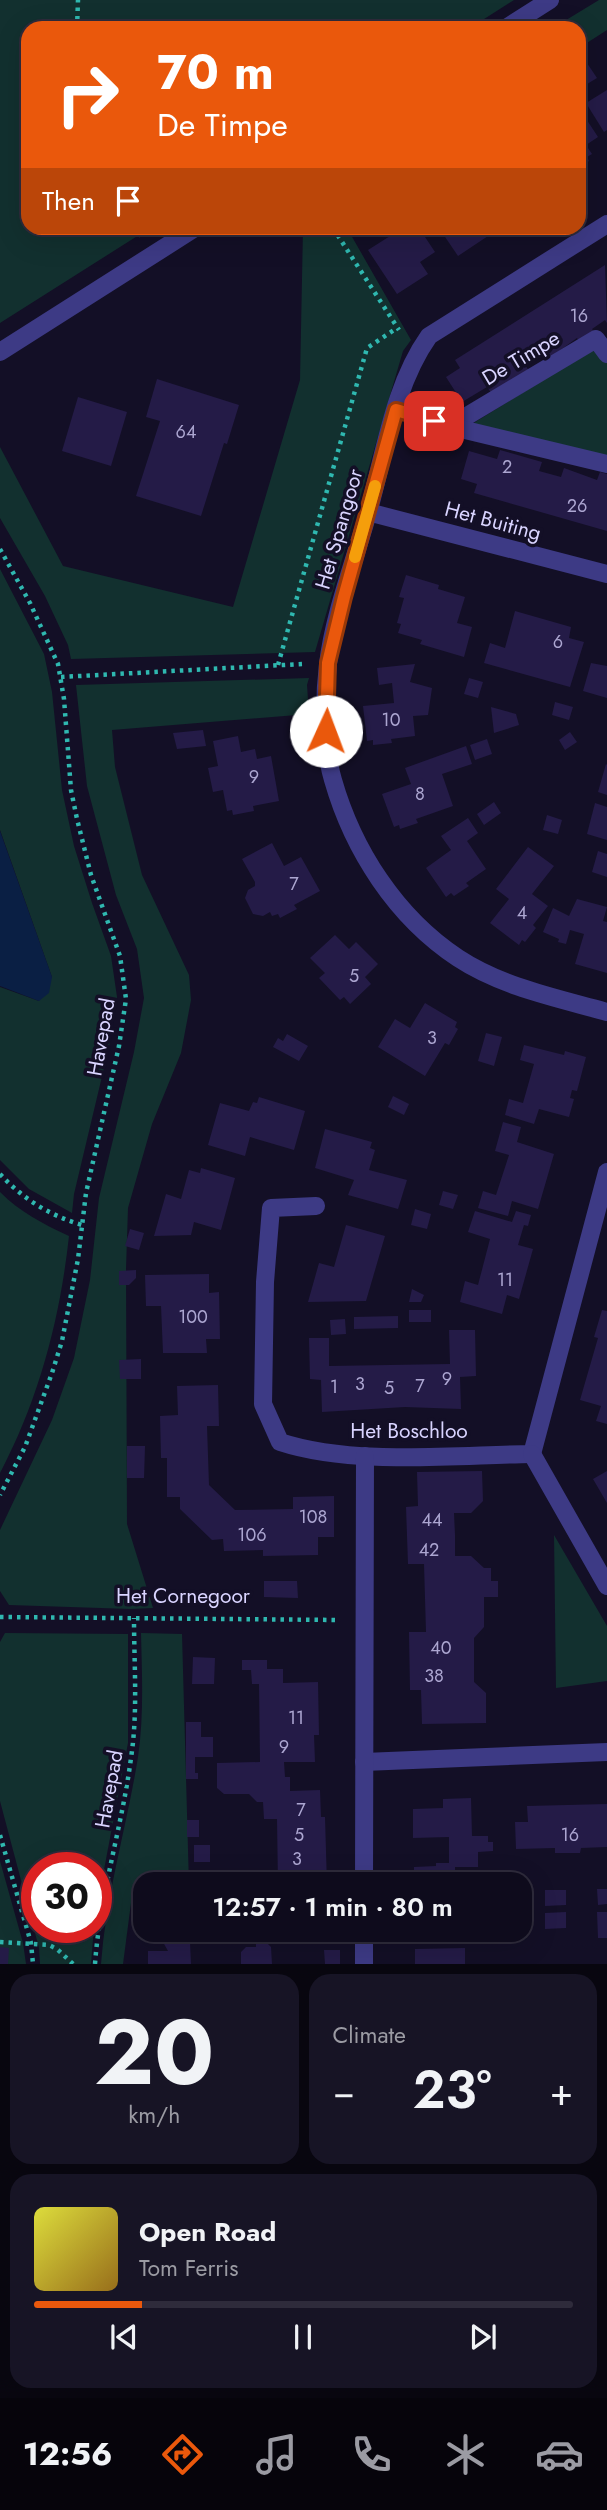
<!DOCTYPE html>
<meta charset="utf-8">
<style>
:root{--surface:#0e0b1c;--page:#171425;--text:#f1f3f6;--muted:#9b9ba3;--line:#2e2b3b;--accent:#ea580c}
body{margin:0;font-family:Jost,sans-serif;background:var(--page);color:var(--text);height:100vh;display:flex;flex-direction:column;font-size:26px;white-space:nowrap}
*{box-sizing:border-box;margin:0}
p{font-size:23px;color:var(--muted)}
.icon{flex:none;width:38px;height:38px;fill:none;stroke:currentColor;stroke-width:2;stroke-linecap:round;stroke-linejoin:round}
.map{position:relative;height:1964px;overflow:hidden}
.details{display:flex;flex-direction:column;gap:10px;padding:10px;background:#08060f;flex:1}
.details>*{flex:none}
.guide{position:absolute;left:21px;top:21px;width:565px;height:214px;border-radius:21px;box-shadow:0 7px 28px #0002,0 0 0 2px var(--line);background:#ea580c;color:#fff;overflow:hidden}
.speed{position:absolute;left:21px;top:1852px;display:flex;gap:14px;font-size:35px;font-weight:700;text-align:center}
.speed>*{display:grid;place-content:center;width:91px;height:91px;border-radius:50%;background:var(--surface);box-shadow:0 7px 28px #0002,0 0 0 2px var(--line);line-height:1}
.speed .limit{border:10px solid #d22;background:#fff;color:#111}
.pin{position:absolute;display:grid;place-items:center;width:60px;height:60px;color:#fff;margin:-30px;border-radius:14px;box-shadow:0 4px 10px #0006}
.me{position:absolute;width:77px;margin:-38px;rotate:2deg;stroke-linejoin:round;filter:drop-shadow(0 0 5px #0008)}
.turn{display:flex;align-items:center;gap:24px;height:147px;padding:0 21px;font-size:32px}
.turn .icon{width:91px;height:91px;stroke-width:2.5}
.turn b{display:block;font-size:49px;line-height:60px}
.then{display:flex;align-items:center;height:66px;padding:0 21px;background:#0003;gap:14px;font-size:26px}
.big{font-size:52px;font-weight:600;line-height:1.1}
.details .widget{flex:1;display:flex;flex-direction:column;justify-content:center;gap:10px;min-width:0;padding:0 24px;border-radius:21px;background:var(--page)}
.details .dial{align-items:center;gap:0}
.dial b{font-size:91px;line-height:1}
.song{display:flex;align-items:center;gap:21px}
.cover{width:84px;height:84px;border-radius:10px;background:linear-gradient(135deg,hsl(60 70% 55%),hsl(40 70% 35%))}
.played{height:7px;border-radius:4px;background:linear-gradient(90deg,var(--accent) 20%,var(--line) 20%)}
.keys{display:flex;justify-content:space-around;direction:ltr}
.heat{display:flex;justify-content:space-between;align-items:center;font-size:38px;direction:ltr}
.details .tiles{flex:1;display:grid;gap:10px;grid-template-columns:1fr 1fr}
.widget:last-child{grid-column:span 2}
.trip{position:absolute;left:133px;top:1872px;width:399px;height:70px;border-radius:21px;background:var(--surface);box-shadow:0 7px 28px #0002,0 0 0 2px var(--line);font-weight:600;line-height:70px;text-align:center}
.tab-bar{display:flex;height:112px;justify-content:space-around;align-items:center;background:#06040b;color:var(--muted)}
.tab-bar .icon{width:49px;height:49px}
.tab-bar .current{color:var(--accent)}
.tab-bar b{font-size:32px;color:var(--text)}
.map>svg:first-child{display:block}
.green{fill:#12302f}
.water{fill:#0a1f44}
.building{fill:#241b47}
.lines{fill:none;stroke-linecap:round;stroke-linejoin:round}
.path{stroke:#2fb8b0;stroke-width:4.5;stroke-dasharray:3.5 5;stroke-linecap:butt}
.lane{stroke:#3d3a85;stroke-width:14}
.street{stroke:#3d3a85;stroke-width:18}
.route-casing{stroke:#983908;stroke-width:18}
.route{stroke:#ea580c;stroke-width:12}
.slow{stroke:#f59e0b;stroke-width:12}
.labels{text-anchor:middle;dominant-baseline:central;stroke-width:7;stroke-linejoin:round;paint-order:stroke}
.number-label{font-size:18px;fill:#aca6d1}
.street-label{font-size:21px;fill:#d9d4ff;stroke:#130f26}
</style>
<div class="map">
<svg width="607" height="1964" viewBox="0 0 607 1964">
<rect width="100%" height="100%" fill="#130f26"/>
<g class="green">
<path d="M0 0H514L470 28H28V228H150L0 323Z"/>
<path d="M599 0H607V30L579 48V28H553Z"/>
<path d="M303 228H347L411 340 403 351 315 652 71 659 68 645 45 596 0 518V447L63 566 233 607 300 380Z"/>
<path d="M596 347 607 362V458L472 424Z"/>
<path d="M0 569 44 654 52 692 62 790 74 846 92 903 111 956 117 997 109 1047 74 1194 72 1213 29 1189 0 1160V987L39 1001 52 977 0 830Z"/>
<path d="M309 678 307 685 309 714 112 730 115 767 142 875 189 975 191 1000 181 1053 152 1124 128 1208 126 1269 127 1524 153 1608 131 1609 9 1605 0 1591V1530L52 1420 74 1358 90 1280 99 1198 134 1052 144 998 137 949 116 895 87 786 76 685Z"/>
<path d="M0 1192C20 1212 43 1224 69 1236 60 1319 39 1399 0 1473Z"/>
<path d="M554 1535 607 1626V1681L556 1688Z"/>
<path d="M5 1633 128 1634V1743L96 1912V1867H37V1927H94L91 1964H40L39 1948 0 1801V1642Z"/>
<path d="M141 1633 182 1634 189 1885H145V1902L131 1903 123 1964H101C106 1894 127 1826 138 1757 144 1716 142 1675 141 1633Z"/>
<path d="M0 1861 23 1943 26 1964H0Z"/>
</g>
<path class="water" d="M0 831 52 977 49 993 39 1001 0 986Z"/>
<g class="building">
<path d="M587 63 597 78 579 89V68Z"/>
<path d="M607 90V130L604 132 586 103Z"/>
<path d="M579 108 598 137 586 145 592 154 587 157 589 161 579 167Z"/>
<path d="M396 228H419L435 252 420 262 428 274 397 294 368 250 398 231Z"/>
<path d="M439 228H483L488 236 458 256Z"/>
<path d="M605 265 607 323 605 320 592 329 596 335 581 345 577 338 548 359 543 351 524 363 529 371 492 394 487 387 462 402 446 377 460 368 455 360Z"/>
<path d="M157 379 239 405 227 444 224 443 201 516 136 496 160 421 146 417Z"/>
<path d="M78 397 127 412 111 466 62 451Z"/>
<path d="M500 450 542 462 539 471 561 477 564 468 597 480 600 472 607 474V531L474 493 477 484 461 479 469 451 497 459Z"/>
<path d="M406 575 439 585 438 589 465 597 457 623 472 627 464 657 420 644 422 640 398 633 401 624 397 623 404 598 399 597Z"/>
<path d="M515 611 571 627 569 638 584 642 570 687 484 663 490 643 505 648Z"/>
<path d="M591 663 607 666V698L583 691Z"/>
<path d="M415 664 410 682 432 688 428 715 413 716 415 736 391 739 392 743 373 745V740L367 741 363 706 394 703 392 683 379 685 377 668Z"/>
<path d="M469 678 483 682 478 698 464 694Z"/>
<path d="M555 702 573 707 569 720 552 715Z"/>
<path d="M491 707 516 714 519 725 494 733Z"/>
<path d="M203 730 206 746 177 749 173 733Z"/>
<path d="M570 732 577 742 565 750 559 740Z"/>
<path d="M238 736 241 752 255 749 257 759 271 756 279 801 253 806 254 811 233 815 232 810 227 811 223 790 213 792 208 768 218 766 213 741Z"/>
<path d="M487 739 492 754 475 760 470 745Z"/>
<path d="M466 746 472 764 442 774 453 806 416 819 418 823 400 829 399 825 394 827 382 794 411 784 405 768Z"/>
<path d="M606 764 607 765V795L598 792Z"/>
<path d="M494 802 501 813 484 825 477 814Z"/>
<path d="M595 803 607 807V840L587 834Z"/>
<path d="M547 815 562 820 558 834 543 830Z"/>
<path d="M468 818 478 833 467 841 486 869 466 883 469 886 454 896 451 893 446 897 426 868 451 850 441 836Z"/>
<path d="M272 843 284 866 301 857 320 891 294 905 297 909 280 918 278 914 272 916 270 912 263 916 253 914 245 898 248 890 255 886V882L242 859Z"/>
<path d="M528 847 554 866 532 894 548 906 533 925 536 928 525 942 522 940 519 945 490 923 509 899 496 889Z"/>
<path d="M598 851 607 854V877L592 872Z"/>
<path d="M577 899 607 907 603 921 607 922V973L575 964 584 934 570 930 566 944 558 942 559 939 543 932 553 908 569 916Z"/>
<path d="M335 935 349 949 356 942 378 964 365 977 371 984 350 1004 344 997 340 1000 319 978 325 973 310 958Z"/>
<path d="M425 1003 457 1022 455 1027 458 1029 449 1045 445 1043 425 1076 378 1047 395 1019 410 1028Z"/>
<path d="M486 1033 502 1037 494 1066 478 1061Z"/>
<path d="M287 1034 308 1046 299 1061 273 1047 278 1038 283 1041Z"/>
<path d="M524 1045 564 1055 565 1051 586 1057 577 1091 572 1090 570 1098 574 1099 569 1117 539 1109 534 1124 505 1115 509 1099 523 1103 534 1064 520 1060Z"/>
<path d="M393 1096 409 1104 404 1115 388 1107Z"/>
<path d="M259 1097 305 1111 294 1150 250 1137 245 1156 208 1145 220 1103 249 1111 253 1102 257 1103Z"/>
<path d="M503 1122 521 1127 517 1142 554 1154 538 1209 512 1201 508 1216 478 1208 483 1191 496 1195 509 1155 495 1151Z"/>
<path d="M325 1129 372 1142 370 1148 375 1150 369 1170 407 1180 398 1209 348 1195 354 1180 315 1168Z"/>
<path d="M201 1168 235 1178 221 1230 194 1222 191 1235 154 1236 166 1194 181 1199 189 1170 200 1173Z"/>
<path d="M443 1191 458 1195 453 1209 439 1205Z"/>
<path d="M415 1209 431 1214 427 1229 411 1225Z"/>
<path d="M475 1211 512 1222 516 1211 531 1215 528 1226 524 1225 518 1245 533 1249 519 1299 507 1295 502 1314 460 1302 465 1281 478 1285 490 1239 468 1232Z"/>
<path d="M346 1225 385 1236 366 1301 308 1302 319 1263 334 1267Z"/>
<path d="M130 1229 144 1233 139 1250 125 1246Z"/>
<path d="M136 1270V1278L129 1285H119V1271Z"/>
<path d="M209 1274V1293L219 1292 220 1339H206L207 1353H163L161 1306H146L145 1275Z"/>
<path d="M412 1289 424 1295 421 1302H409Z"/>
<rect x="409" y="1310" width="22" height="12"/>
<path d="M602 1310 607 1311V1424L596 1421 601 1406 580 1400 598 1338 594 1337Z"/>
<path d="M398 1316V1328L354 1329V1317Z"/>
<path d="M345 1319 346 1334 331 1335 330 1320Z"/>
<path d="M449 1330H475L476 1376 460 1377 461 1409 405 1407 322 1412 321 1380 310 1379 309 1338H329V1366L450 1364Z"/>
<path d="M141 1359V1379H120L119 1360Z"/>
<path d="M218 1385 219 1426H207L209 1485 235 1510 293 1509V1497L334 1496V1537H318V1555L263 1556V1550L224 1551 223 1539 212 1540 180 1509V1497H167V1458H161L160 1416 178 1415 177 1386Z"/>
<path d="M127 1446H145L144 1478H127Z"/>
<path d="M482 1471 483 1501 471 1513H454L455 1535V1556H471L484 1568H491V1581H498V1597H484V1627L474 1638V1682L486 1693V1723L422 1724 421 1690H410L409 1632H426L424 1564H408L406 1507 418 1506 417 1472Z"/>
<path d="M607 1471V1503L593 1479Z"/>
<path d="M264 1581H297L298 1598 264 1597Z"/>
<path d="M193 1657 215 1658 214 1684H192Z"/>
<path d="M242 1660H267V1669H283V1683L318 1682 319 1735H314L315 1762H284L285 1777H290V1791L320 1790 321 1817H325L327 1885H278L277 1819H264L263 1802H257L249 1794H224L217 1788V1763L260 1762 259 1684H252L251 1670H242Z"/>
<path d="M186 1722H201V1737H213V1757H195V1773H198V1779H186Z"/>
<path d="M471 1798 472 1836H488V1842H493V1851L478 1852V1867H455V1885H414V1867L436 1866V1863H449V1837L413 1838V1809L443 1808V1799Z"/>
<path d="M607 1804V1847L581 1848 580 1853H555V1848L516 1849 515 1822H528L527 1806Z"/>
<rect x="187" y="1820" width="12" height="17"/>
<rect x="194" y="1845" width="16" height="17"/>
<rect x="194" y="1879" width="14" height="6"/>
<path d="M597 1889H607V1904L598 1905Z"/>
<path d="M545 1890H566V1905L545 1906Z"/>
<path d="M521 1891H534V1904H520Z"/>
<path d="M566 1912V1928L545 1929V1913Z"/>
<path d="M597 1912H607V1938H598Z"/>
<path d="M450 1930H494V1933L450 1934Z"/>
<path d="M265 1941 271 1947 272 1964H241V1952L246 1947H256V1942Z"/>
<path d="M163 1942H190L191 1964H148V1951H168Z"/>
<path d="M0 1947 9 1948 8 1964H0Z"/>
<path d="M465 1948V1964H415V1949Z"/>
<path d="M324 1950H340V1964H325Z"/>
</g>
<g class="lines">
<g class="path">
<path d="M77 28 78 0"/>
<path d="M135 228 141 236"/>
<path d="M333 228 399 330"/>
<path d="M0 549 30 603 58 664 64 699 71 790 77 819 91 875 120 956 126 999 119 1046 86 1193 78 1259 62 1341 52 1373 25 1447 0 1495"/>
<path d="M278 665 367 348 397 328"/>
<path d="M61 677 302 664"/>
<path d="M0 1174C23 1199 49 1215 82 1225"/>
<path d="M0 1617 340 1620"/>
<path d="M0 1835 31 1943 33 1964"/>
<path d="M0 1942 49 1945 57 1949 73 1964"/>
<path d="M95 1964C100 1894 122 1827 131 1758 138 1712 134 1665 134 1618"/>
</g>
<path class="lane" d="M396 410 461 429"/>
<g class="street">
<path d="M506 28 550 0"/>
<path d="M607 224 429 336C392 388 384 460 366 520 353 565 333 619 328 664 324 697 323 747 333 780 353 850 396 917 458 958 502 987 557 998 607 1012"/>
<path d="M0 352 195 228"/>
<path d="M454 426 457 422 596 339 607 354"/>
<path d="M461 429 607 464"/>
<path d="M368 512 607 574"/>
<path d="M316 1206 271 1208 265 1282 263 1404 280 1442C353 1466 455 1455 532 1454L607 1172"/>
<path d="M532 1454 607 1586"/>
<path d="M364 1762 607 1752"/>
<path d="M364 1885 365 1456"/>
<path d="M364 1964V1930"/>
</g>
</g>
<g class="lines">
<defs>
<path id="route" d="M326 731 328 663 344 597 396 410 434 421"/>
</defs>
<use href="#route" class="route-casing"/>
<use href="#route" class="route"/>
<path class="slow" d="M355 557 375 486"/>
</g>
<g class="labels">
<g class="number-label">
<text x="579" y="316">16</text>
<text x="186" y="432">64</text>
<text x="507" y="467">2</text>
<text x="577" y="506">26</text>
<text x="558" y="642">6</text>
<text x="391" y="720">10</text>
<text x="254" y="777">9</text>
<text x="420" y="794">8</text>
<text x="294" y="884">7</text>
<text x="522" y="913">4</text>
<text x="354" y="976">5</text>
<text x="432" y="1038">3</text>
<text x="505" y="1280">11</text>
<text x="193" y="1317">100</text>
<text x="447" y="1379">9</text>
<text x="360" y="1384">3</text>
<text x="420" y="1386">7</text>
<text x="334" y="1387">1</text>
<text x="389" y="1388">5</text>
<text x="313" y="1517">108</text>
<text x="432" y="1520">44</text>
<text x="252" y="1535">106</text>
<text x="429" y="1550">42</text>
<text x="441" y="1648">40</text>
<text x="434" y="1676">38</text>
<text x="296" y="1718">11</text>
<text x="284" y="1747">9</text>
<text x="301" y="1810">7</text>
<text x="299" y="1835">5</text>
<text x="570" y="1835">16</text>
<text x="297" y="1859">3</text>
</g>
<g class="street-label">
<text transform="translate(521 358) rotate(-31)">De Timpe</text>
<text transform="translate(493 521) rotate(15)">Het Buiting</text>
<text transform="translate(339 529) rotate(-74)">Het Spangoor</text>
<text transform="translate(101 1037) rotate(-80)">Havepad</text>
<text x="409" y="1431">Het Boschloo</text>
<text x="183" y="1596">Het Cornegoor</text>
<text transform="translate(109 1789) rotate(-80)">Havepad</text>
</g>
</g>
</svg>
<div class="speed"><div class="limit">30</div></div>
<div class="pin" style="left:434px;top:421px;background:#d93025"><svg class="icon" aria-label="arrive" viewBox="0 0 24 24"><path d="M6 21V4h12l-3 4 3 4H6"/></svg></div>
<svg class="me" style="left:326px;top:731px" viewBox="-20 -20 40 40"><circle r="19" fill="#fff"/><path d="M0-13L10 11 0 6-10 11z" fill="#ea580c"/></svg>
<div class="trip">12:57 · 1 min · 80 m</div>
<div class="guide">
<div class="turn"><svg class="icon" aria-label="right" viewBox="0 0 24 24"><path d="M7 20v-9h11M14 6l5 5-5 5"/></svg><div><b>70 m</b>De Timpe</div></div>
<div class="then">Then<svg class="icon" aria-label="arrive" viewBox="0 0 24 24"><path d="M6 21V4h12l-3 4 3 4H6"/></svg></div>
</div>
</div>
<section class="details">
<div class="tiles">
<div class="widget dial"><b>20</b><p>km/h</p></div>
<div class="widget"><p>Climate</p>
<div class="heat"><a>−</a><b class="big">23°</b><a>+</a></div>
</div>
<div class="widget">
<div class="song"><i class="cover"></i><div><b>Open Road</b><p>Tom Ferris</p></div></div>
<div class="played"></div>
<div class="keys"><svg class="icon" aria-label="previous" viewBox="0 0 24 24"><path d="M18 5L8 12l10 7zM5 5v14"/></svg><svg class="icon" aria-label="pause" viewBox="0 0 24 24"><path d="M8 5v14M16 5v14"/></svg><svg class="icon" aria-label="next" viewBox="0 0 24 24"><path d="M6 5l10 7-10 7zM19 5v14"/></svg></div>
</div>
</div>
</section>
<nav class="tab-bar">
<b>12:56</b>
<svg class="icon current" aria-label="directions" viewBox="0 0 24 24"><path d="M12 3l9 9-9 9-9-9zM9 14v-3h6M13 9l2 2-2 2"/></svg>
<svg class="icon" aria-label="music" viewBox="0 0 24 24"><path d="M9 18V5l10-2v13"/><circle cx="6" cy="18" r="3"/><circle cx="16" cy="16" r="3"/></svg>
<svg class="icon" aria-label="phone" viewBox="0 0 24 24"><path d="M5 4h4l2 5-3 2q2 4 5 5l2-3 5 2v4C11 20 4 13 5 4z"/></svg>
<svg class="icon" aria-label="climate" viewBox="0 0 24 24"><path d="M12 3v18M4 7l16 10M4 17L20 7"/></svg>
<svg class="icon" aria-label="car" viewBox="0 0 24 24"><path d="M5 17H2v-5l4-1 3-4h7l3 4 3 1v5h-3M9 17h6M6 11h13"/><circle cx="7" cy="17" r="2"/><circle cx="17" cy="17" r="2"/></svg>
</nav>
